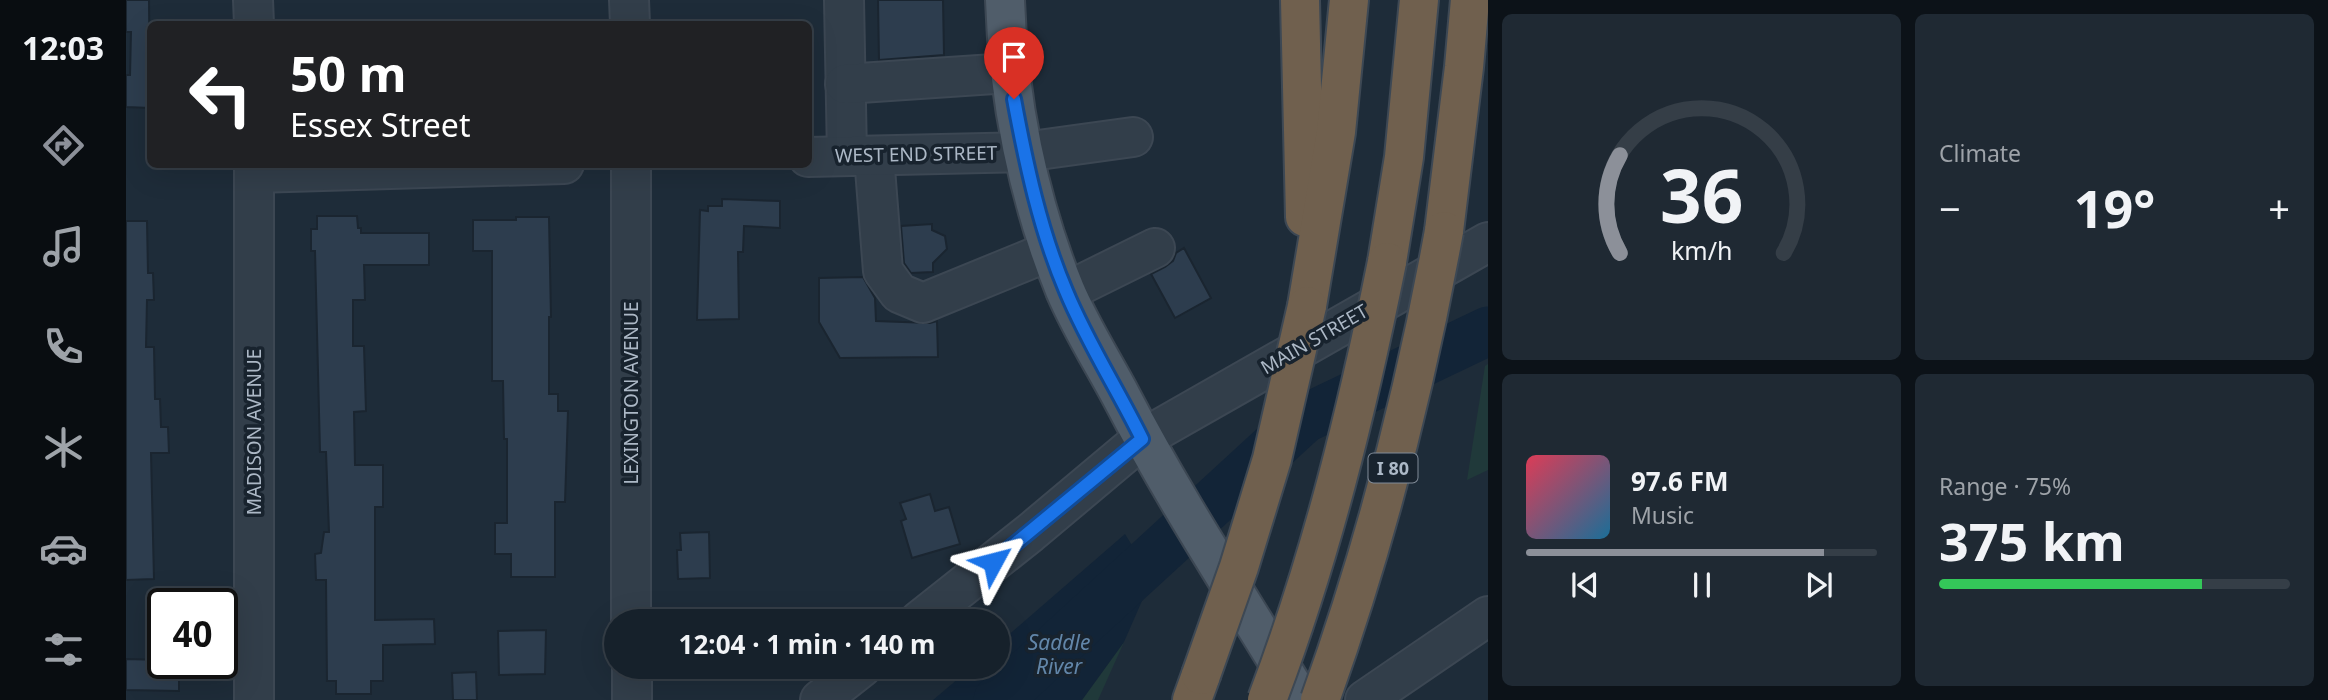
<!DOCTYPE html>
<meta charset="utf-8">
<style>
:root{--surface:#16212b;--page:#1f2933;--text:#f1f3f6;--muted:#9ea3a9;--line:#353e47;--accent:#8c9099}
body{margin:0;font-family:"Noto Sans",sans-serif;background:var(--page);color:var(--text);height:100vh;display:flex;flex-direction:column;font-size:26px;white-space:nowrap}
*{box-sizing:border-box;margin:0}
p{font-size:23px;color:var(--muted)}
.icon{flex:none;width:38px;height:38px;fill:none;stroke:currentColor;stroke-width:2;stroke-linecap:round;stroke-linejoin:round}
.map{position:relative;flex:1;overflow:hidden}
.details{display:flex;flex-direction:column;gap:14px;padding:14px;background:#0c1218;width:840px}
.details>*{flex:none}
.guide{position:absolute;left:21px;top:21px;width:665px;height:147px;border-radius:10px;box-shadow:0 7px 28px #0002,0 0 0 2px var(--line);background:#202124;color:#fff;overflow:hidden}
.speed{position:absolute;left:21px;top:588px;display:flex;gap:14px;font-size:35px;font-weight:700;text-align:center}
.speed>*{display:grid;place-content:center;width:91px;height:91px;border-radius:50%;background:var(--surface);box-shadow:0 7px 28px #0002,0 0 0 2px var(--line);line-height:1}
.speed .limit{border:4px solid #111;border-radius:10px;background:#fff;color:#111}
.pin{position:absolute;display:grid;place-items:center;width:60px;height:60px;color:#fff;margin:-72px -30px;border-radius:50% 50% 50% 0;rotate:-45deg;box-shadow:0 0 7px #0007}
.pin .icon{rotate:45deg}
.me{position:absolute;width:77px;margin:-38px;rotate:52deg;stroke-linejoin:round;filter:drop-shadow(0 0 5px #0008)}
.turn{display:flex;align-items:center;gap:24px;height:147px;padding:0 28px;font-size:32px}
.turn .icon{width:91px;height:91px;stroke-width:2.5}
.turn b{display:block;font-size:49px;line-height:60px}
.big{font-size:52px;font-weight:700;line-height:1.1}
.details .widget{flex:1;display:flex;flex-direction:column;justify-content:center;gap:10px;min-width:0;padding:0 24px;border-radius:10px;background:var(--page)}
.details .dial{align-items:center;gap:0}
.dial svg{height:182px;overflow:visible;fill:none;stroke:var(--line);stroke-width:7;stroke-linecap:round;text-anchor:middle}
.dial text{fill:var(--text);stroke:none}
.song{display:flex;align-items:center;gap:21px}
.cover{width:84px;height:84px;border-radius:10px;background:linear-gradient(135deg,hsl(350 70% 55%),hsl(200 70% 35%))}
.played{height:7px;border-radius:4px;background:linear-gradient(90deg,var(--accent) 85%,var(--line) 85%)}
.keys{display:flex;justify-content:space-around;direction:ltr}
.heat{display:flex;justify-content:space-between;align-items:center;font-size:38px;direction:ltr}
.charge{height:10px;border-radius:5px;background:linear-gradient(90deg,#34c759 75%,var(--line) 0)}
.details .tiles{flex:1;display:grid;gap:14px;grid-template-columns:repeat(2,1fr)}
.trip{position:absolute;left:478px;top:609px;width:406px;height:70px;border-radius:35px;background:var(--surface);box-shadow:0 7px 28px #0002,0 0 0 2px var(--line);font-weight:700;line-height:70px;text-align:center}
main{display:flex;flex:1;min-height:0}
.tabs{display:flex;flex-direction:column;width:126px;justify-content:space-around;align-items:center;background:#090d11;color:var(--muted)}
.tabs .icon{width:49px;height:49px}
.tabs .on{color:var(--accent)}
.tabs b{font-size:32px;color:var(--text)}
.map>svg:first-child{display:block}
.green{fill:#20393a}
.water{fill:#122437}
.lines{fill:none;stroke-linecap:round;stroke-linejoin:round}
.river{stroke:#122437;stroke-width:49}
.building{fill:#2d3d4e;stroke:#1a2530;stroke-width:2}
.minor-casing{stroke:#3c4753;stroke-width:42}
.major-casing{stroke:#3c4753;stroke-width:42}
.highway-casing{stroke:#3d4854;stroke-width:42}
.minor{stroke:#323e4a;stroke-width:38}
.major{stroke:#505d6a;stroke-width:38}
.highway{stroke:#70604e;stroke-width:38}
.highway-bridge-casing{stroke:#3d4854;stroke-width:42;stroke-linecap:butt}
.highway-bridge{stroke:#70604e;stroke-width:38}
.route-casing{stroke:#114b97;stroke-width:18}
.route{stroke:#1a73e8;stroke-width:12}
.labels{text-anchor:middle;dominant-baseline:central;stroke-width:7;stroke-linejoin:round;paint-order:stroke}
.shield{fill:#18232e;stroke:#808b98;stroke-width:2}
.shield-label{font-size:18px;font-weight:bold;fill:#acb8c6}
.street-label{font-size:19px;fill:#acb8c6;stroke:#18232e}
.water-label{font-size:21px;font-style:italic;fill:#6286a9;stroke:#18232e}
</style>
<main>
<nav class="tabs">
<b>12:03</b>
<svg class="icon on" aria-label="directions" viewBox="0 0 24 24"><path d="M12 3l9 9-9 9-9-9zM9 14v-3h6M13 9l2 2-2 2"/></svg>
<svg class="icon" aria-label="music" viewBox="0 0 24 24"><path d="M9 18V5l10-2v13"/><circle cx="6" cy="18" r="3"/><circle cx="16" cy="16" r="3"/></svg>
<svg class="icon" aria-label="phone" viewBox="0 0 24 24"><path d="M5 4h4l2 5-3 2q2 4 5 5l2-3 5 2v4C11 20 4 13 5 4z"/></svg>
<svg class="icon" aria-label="climate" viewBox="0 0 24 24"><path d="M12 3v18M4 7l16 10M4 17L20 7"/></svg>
<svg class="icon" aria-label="car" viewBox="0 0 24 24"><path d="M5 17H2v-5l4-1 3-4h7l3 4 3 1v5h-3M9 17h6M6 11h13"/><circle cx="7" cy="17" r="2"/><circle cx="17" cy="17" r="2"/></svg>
<svg class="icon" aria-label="filters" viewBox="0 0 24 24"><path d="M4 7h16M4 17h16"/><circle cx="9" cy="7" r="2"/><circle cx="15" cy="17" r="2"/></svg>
</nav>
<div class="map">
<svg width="1362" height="700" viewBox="0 0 1362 700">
<rect width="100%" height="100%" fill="#1e2c39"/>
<g class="green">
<path d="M1362 364V470L1341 480 1359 366Z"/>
<path d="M998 642 972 700H956Z"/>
</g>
<path class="water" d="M999 534 1026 578 998 642 956 700H807L846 667H872V644Z"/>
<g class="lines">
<path class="river" d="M872 700 1178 419 1362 331"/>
</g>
<g class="building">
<path d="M0 0H23L24 108 0 107V75H4L5 32H0Z"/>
<path d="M752 0H817L818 55 753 60Z"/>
<path d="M596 199 654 201V228L618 226 617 252H612L613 319 571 320 574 210 582 211V206H596Z"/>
<path d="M191 216H231L232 228H235V233H303V265H238L239 300H227V346H238L240 411 228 412 229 465H257V507H249V620L308 619 309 644 257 645V681H245V694H210V681H201L200 580H190L189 554 195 553 198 532H203L200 452H194L189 251H185V229H191Z"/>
<path d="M390 217H423L425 317H423V394H432V411H442L439 502H429V577H385V554H369V523H381V439H378L377 381H366V251H347V220H390Z"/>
<path d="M0 221H21L22 273H27L28 300H21L20 347H28L29 399H34L35 427H42L43 453H25L28 579 0 580Z"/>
<path d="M806 224V230L819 236 821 249 807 263V272L785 273 778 263 775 226Z"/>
<path d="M1058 248 1085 298 1049 318 1025 274 1039 267 1047 261 1050 253Z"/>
<path d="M737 277 749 298 750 321 804 323 811 321 812 357 714 358 693 322V278Z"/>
<path d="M804 494 809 511 823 507 834 544 786 558 775 521 780 519 774 503Z"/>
<path d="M583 532 584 578 552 579 551 550H555L554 533Z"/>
<path d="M420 630 419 674 373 675 372 631Z"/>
<path d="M0 659 37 660V663H53V691L0 690Z"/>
<path d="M350 672 351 700H327L326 673Z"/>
</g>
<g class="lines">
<defs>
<g id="minor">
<path d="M127 0 128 24"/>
<path d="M503 0 504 24"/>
<path d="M718 0 721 156"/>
<path d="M719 84 883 73"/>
<path d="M748 156 757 271 773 293 797 303 924 251"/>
<path d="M682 157 898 152 1007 137"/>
<path d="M505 164V621"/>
<path d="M129 173 438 164"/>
<path d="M940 292 1029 248"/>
<path d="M793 621 904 533 1016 439 1362 242"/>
<path d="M506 667V700"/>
<path d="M128 700V164"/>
<path d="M694 700 736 667"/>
<path d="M1239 700 1362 616"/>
</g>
<path id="major" d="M879 0C882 98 902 199 939 290 955 328 977 362 996 398 1050 502 1115 600 1175 700"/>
<g id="highway">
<path d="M1174 0 1179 217"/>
<path d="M1318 231 1338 67 1344 0"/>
<path d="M1261 262 1278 157 1293 0"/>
<path d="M1181 306 1210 132 1223 0"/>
<path d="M1066 700 1075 675"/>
</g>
</defs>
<use href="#minor" class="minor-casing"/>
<use href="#major" class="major-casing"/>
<use href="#highway" class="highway-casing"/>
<use href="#minor" class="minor"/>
<use href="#major" class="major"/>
<use href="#highway" class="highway"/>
<defs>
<g id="highway-bridge">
<path d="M1075 675 1113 567 1146 459 1181 306"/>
<path d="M1141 700C1195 558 1231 411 1261 262"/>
<path d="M1194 700C1249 547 1289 391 1318 231"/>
</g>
</defs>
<use href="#highway-bridge" class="highway-bridge-casing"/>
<use href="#highway-bridge" class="highway-bridge"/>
</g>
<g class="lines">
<defs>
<path id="route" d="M867 562 1016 439C992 390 961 342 940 291 914 230 900 164 888 99"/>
</defs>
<use href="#route" class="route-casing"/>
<use href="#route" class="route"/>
</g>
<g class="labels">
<rect class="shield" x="1242.5" y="453.5" width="49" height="29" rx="5"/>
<g class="shield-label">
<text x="1267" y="468">I 80</text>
</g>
<g class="street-label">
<text transform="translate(790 154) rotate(-1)">WEST END STREET</text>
<text transform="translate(1188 339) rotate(-30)">MAIN STREET</text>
<text transform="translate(505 393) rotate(-90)">LEXINGTON AVENUE</text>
<text transform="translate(128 432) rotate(-90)">MADISON AVENUE</text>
</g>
<g class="water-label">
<text x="933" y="642">Saddle<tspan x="933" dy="24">River</tspan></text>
</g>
</g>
</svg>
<div class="speed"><div class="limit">40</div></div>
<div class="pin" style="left:888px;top:99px;background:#d93025"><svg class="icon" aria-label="arrive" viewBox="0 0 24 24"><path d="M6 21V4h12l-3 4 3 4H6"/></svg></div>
<svg class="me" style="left:867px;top:562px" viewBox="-20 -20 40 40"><path d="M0-17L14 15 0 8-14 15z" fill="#1a73e8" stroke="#fff" stroke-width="4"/></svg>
<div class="trip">12:04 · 1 min · 140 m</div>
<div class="guide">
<div class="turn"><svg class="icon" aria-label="left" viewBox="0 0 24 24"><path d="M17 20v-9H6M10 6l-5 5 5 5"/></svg><div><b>50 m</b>Essex Street</div></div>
</div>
</div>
<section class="details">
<div class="tiles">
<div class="widget dial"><svg viewBox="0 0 100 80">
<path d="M14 69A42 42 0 1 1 86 69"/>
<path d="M14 69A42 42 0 0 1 14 26" stroke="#8c9099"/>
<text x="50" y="56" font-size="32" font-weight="700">36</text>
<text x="50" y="72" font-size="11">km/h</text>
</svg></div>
<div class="widget"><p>Climate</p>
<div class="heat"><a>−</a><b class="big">19°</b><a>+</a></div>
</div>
<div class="widget">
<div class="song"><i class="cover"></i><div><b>97.6 FM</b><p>Music</p></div></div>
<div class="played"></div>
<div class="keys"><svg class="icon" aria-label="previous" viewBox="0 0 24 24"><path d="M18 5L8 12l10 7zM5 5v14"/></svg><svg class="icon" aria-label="pause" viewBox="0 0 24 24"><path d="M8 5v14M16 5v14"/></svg><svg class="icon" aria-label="next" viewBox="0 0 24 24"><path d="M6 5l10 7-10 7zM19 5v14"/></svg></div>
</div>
<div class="widget"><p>Range · 75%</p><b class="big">375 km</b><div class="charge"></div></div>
</div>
</section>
</main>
